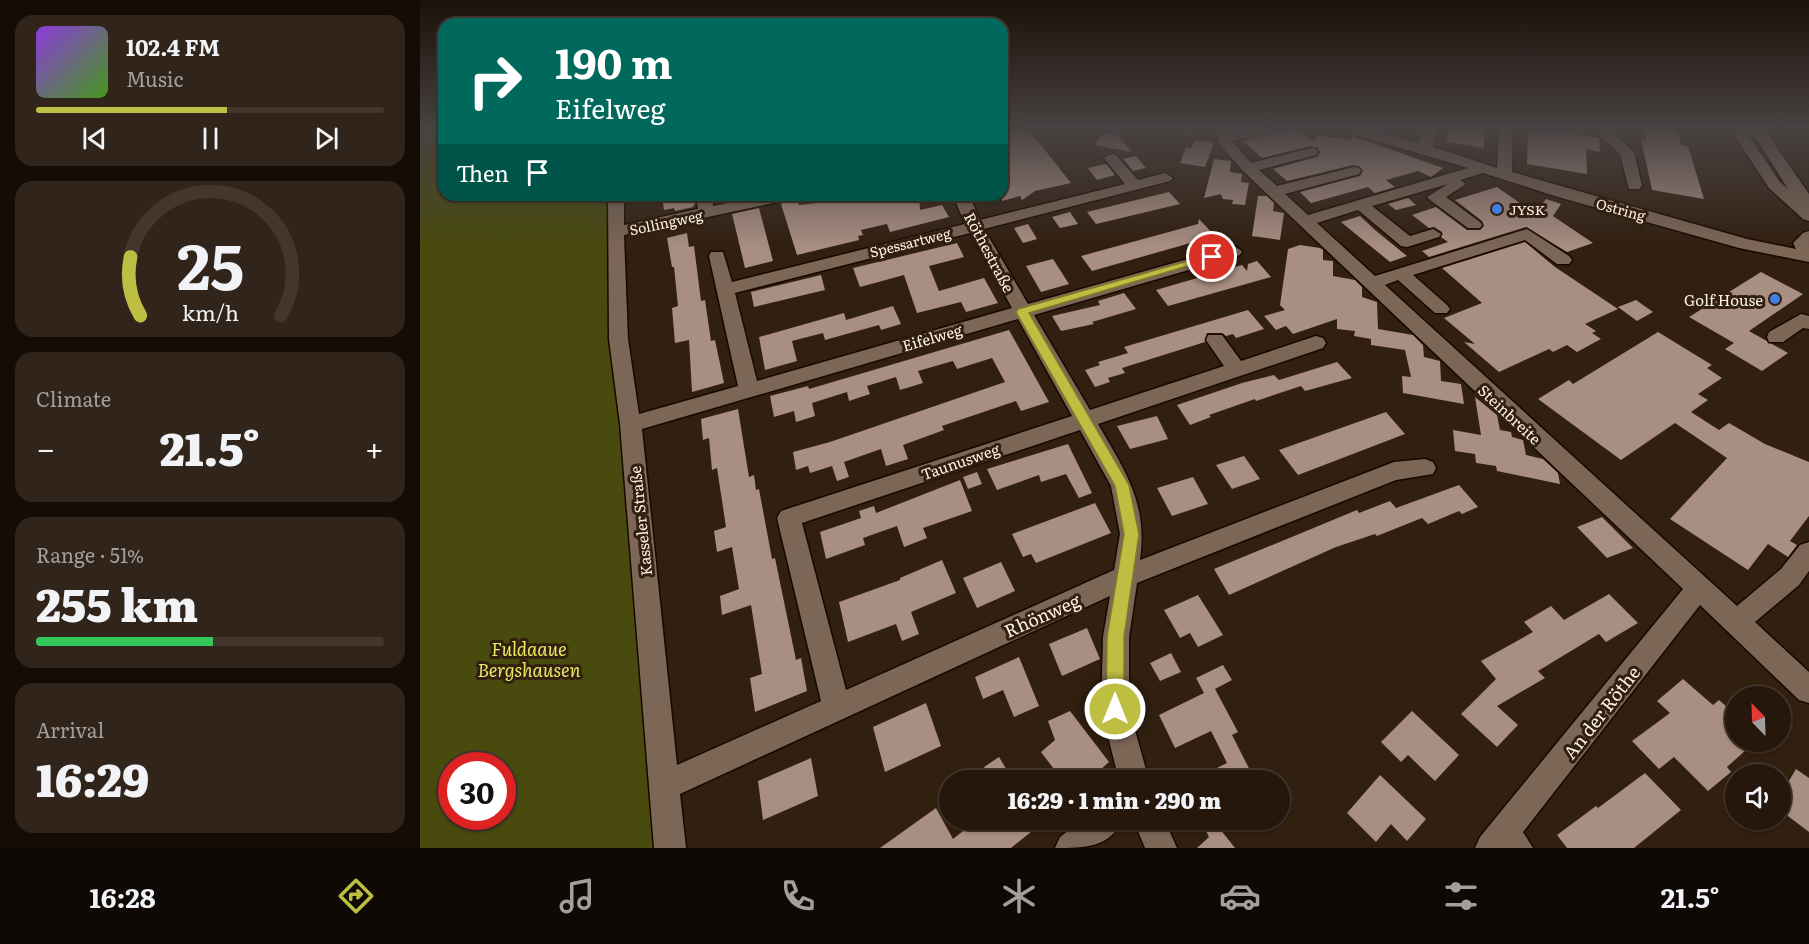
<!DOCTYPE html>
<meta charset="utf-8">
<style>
:root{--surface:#25170c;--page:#31241a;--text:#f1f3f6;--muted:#a39f9d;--line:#42362d;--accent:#bebf42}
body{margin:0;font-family:Literata,serif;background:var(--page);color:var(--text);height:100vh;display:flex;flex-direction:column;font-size:22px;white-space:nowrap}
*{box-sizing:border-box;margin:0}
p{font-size:20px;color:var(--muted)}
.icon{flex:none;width:33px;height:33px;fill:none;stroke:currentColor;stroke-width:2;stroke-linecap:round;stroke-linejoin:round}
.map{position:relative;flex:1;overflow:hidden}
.sheet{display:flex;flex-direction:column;gap:15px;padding:15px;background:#140d07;width:420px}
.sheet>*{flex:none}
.guide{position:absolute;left:18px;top:18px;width:570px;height:183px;border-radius:18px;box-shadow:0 2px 4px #0004,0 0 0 2px var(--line);background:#00695c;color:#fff;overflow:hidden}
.needle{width:39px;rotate:337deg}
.controls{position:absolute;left:1305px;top:686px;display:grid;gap:12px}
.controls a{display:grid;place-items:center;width:66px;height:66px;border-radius:50%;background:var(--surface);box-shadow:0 2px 4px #0004,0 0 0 2px var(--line);font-size:30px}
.speed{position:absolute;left:18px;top:752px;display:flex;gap:12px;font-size:30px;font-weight:700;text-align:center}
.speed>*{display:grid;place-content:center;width:78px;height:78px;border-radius:50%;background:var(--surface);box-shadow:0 2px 4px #0004,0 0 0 2px var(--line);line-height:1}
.speed .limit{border:9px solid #d22;background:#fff;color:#111}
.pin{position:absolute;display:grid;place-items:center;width:51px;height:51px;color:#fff;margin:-26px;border:3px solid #fff;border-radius:50%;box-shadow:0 2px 6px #0007}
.me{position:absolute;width:66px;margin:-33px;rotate:0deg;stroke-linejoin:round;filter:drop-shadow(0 0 4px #0008)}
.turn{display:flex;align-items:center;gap:21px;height:126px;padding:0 18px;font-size:27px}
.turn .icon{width:78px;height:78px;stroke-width:2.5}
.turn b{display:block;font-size:42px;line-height:51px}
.then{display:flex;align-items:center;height:57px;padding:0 18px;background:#0003;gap:12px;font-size:22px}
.big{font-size:45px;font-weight:800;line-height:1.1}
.sheet .widget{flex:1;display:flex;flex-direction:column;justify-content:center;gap:9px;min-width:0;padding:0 21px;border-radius:18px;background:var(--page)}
.sheet .dial{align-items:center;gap:0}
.dial svg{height:156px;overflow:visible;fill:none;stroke:var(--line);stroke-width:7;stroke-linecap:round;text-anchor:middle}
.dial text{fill:var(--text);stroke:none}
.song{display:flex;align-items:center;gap:18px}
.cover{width:72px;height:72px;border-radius:9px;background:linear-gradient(135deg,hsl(270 70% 55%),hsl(100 70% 35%))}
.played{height:6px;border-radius:3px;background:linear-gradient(90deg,var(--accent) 55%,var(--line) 55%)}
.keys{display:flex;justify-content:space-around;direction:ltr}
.heat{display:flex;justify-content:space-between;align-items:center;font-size:33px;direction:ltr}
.charge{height:9px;border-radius:4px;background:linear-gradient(90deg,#34c759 51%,var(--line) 0)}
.trip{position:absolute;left:519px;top:770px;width:351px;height:60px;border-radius:30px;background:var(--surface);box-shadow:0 2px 4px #0004,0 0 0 2px var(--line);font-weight:800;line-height:60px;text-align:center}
.menu{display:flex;height:96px;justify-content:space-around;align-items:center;background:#0f0905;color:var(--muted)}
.menu .icon{width:42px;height:42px}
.menu .selected{color:var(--accent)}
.menu b{font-size:27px;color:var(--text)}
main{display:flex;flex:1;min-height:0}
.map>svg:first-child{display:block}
.green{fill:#484a0e;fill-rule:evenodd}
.building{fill:#a98e82}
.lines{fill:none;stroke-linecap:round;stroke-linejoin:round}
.minor-casing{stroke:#180800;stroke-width:3}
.minor{fill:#7c6656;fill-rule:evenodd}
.route{fill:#bebf42;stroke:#7c7c2b;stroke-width:1.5}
.shop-dot{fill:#3f7fe0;stroke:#311f10;stroke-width:2}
.labels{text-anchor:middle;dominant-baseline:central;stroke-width:6;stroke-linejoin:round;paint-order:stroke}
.far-poi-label{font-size:14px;fill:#fef1e8;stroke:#311f10;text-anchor:start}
.far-street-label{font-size:14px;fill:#fef1e8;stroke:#311f10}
.street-label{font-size:15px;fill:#fef1e8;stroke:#311f10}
.poi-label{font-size:15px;fill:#fef1e8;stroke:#311f10;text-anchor:end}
.near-street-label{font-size:18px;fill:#fef1e8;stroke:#311f10}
.near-park-label{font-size:18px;font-style:italic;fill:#e6eb63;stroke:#311f10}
</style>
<main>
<section class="sheet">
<div class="widget">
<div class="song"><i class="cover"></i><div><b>102.4 FM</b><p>Music</p></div></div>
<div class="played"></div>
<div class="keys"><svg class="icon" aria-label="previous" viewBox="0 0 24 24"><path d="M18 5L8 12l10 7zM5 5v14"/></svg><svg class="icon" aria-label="pause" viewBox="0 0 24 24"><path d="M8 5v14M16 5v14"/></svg><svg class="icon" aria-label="next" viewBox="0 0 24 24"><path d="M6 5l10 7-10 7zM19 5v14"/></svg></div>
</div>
<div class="widget dial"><svg viewBox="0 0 100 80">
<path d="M14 69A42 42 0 1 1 86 69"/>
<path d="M14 69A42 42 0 0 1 9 39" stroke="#bebf42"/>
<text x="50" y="56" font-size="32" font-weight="700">25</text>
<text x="50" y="72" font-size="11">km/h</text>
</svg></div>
<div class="widget"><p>Climate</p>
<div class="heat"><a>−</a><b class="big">21.5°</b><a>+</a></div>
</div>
<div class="widget"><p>Range · 51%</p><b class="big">255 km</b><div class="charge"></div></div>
<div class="widget"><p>Arrival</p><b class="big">16:29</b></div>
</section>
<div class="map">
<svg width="1389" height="848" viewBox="0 0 1389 848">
<rect width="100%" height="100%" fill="#311f10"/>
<path class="green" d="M0 130H24V195H189L190 303 234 848H0ZM32 765H82V816H32Z"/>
<g class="building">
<path d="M582 130H609L651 183 615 191 602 200 600 196 582 201Z"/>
<path d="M865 130H878L894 142 897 135 932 140V136L1023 168 1011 177 998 171 966 180 975 187 955 193 948 187 891 203 880 192 940 176 943 170 933 165 867 181 853 169 897 157 900 153 898 148 890 146 842 158 823 141Z"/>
<path d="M1028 130H1065L1064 148 1027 142Z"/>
<path d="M1108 130 1154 131V134L1179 138 1180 152 1166 149 1167 174 1107 164Z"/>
<path d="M1224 130H1257L1261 145 1268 146 1284 199 1232 190 1221 139 1226 140Z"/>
<path d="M683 133 697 135 712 152 675 145Z"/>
<path d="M774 140 794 142 785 167 760 163 766 147 772 148Z"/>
<path d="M716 156 726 168 713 171 703 159Z"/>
<path d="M794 159 811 161 810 172 822 174 821 182 829 183 825 205 812 204 813 200 803 199 801 194 784 198Z"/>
<path d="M686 164 695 175 677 180 668 168Z"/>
<path d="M1077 187 1115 214 1126 199 1141 204 1133 216 1173 243 1147 252 1106 227 1009 257 1002 251 1028 242 1021 237 1022 232 1014 227 1009 228 992 215 1016 207 1047 230H1060L1064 226 1062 221 1035 200Z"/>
<path d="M749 192 760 204 676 224 667 212Z"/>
<path d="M242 195H274L275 203 273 207 255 211 254 208 244 210Z"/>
<path d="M377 195H378L379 205 431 199 430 195H499L500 210 522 205 529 217 470 232 467 224 441 230 443 235 438 236 439 240 377 255 361 204Z"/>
<path d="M838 196H847L854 203 853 211 864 213 860 240 832 236Z"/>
<path d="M988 198 996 205 976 210 968 204Z"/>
<path d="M339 208 353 261 325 268 312 214Z"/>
<path d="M650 212 658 224 640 228 632 217Z"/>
<path d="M940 216 955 230 987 256 970 262 921 222Z"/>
<path d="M779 219 795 236 672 271 661 256 778 224Z"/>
<path d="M608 224 617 239 603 243 594 228Z"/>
<path d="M267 233 269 247 274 246 281 301 285 300 291 341 295 340 304 383 272 392 269 340 255 343 252 308 258 306 254 267H252L247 238Z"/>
<path d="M1105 242 1135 267 1198 309 1165 324 1176 331 1172 333 1181 339 1157 352 1147 345 1133 352 1129 349 1079 372 1044 342 1055 344 1024 318 1062 303 1022 268Z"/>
<path d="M537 243 544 257 509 266 519 291 564 278 578 303 546 312 541 302 497 313 484 275 440 287 433 268Z"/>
<path d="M880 245 900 248 903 250V260L913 261V276L935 280 942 287V297L957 302 958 329 993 335 1003 345 1004 357 1020 361 1021 381 1041 384 1044 404 983 393 982 376 991 377 985 350 951 345V339L934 336 935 331 917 329V319L873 334 866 326 856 330 844 316 865 310 860 305 868 249Z"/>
<path d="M633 259 649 284 621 292 606 266Z"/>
<path d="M837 261 851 277 748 306 736 290 822 265 827 271 828 264Z"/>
<path d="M1341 272 1383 294 1329 331 1368 353 1342 371 1305 349 1314 343 1269 317Z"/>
<path d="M401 275 405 290 334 307 331 292Z"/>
<path d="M704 293 716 309 672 322 674 324 641 331 632 316 680 305 678 301Z"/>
<path d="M1216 300 1233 312 1217 321 1198 307Z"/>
<path d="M473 306 481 324 461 330 459 325 405 340 403 333 372 341 377 361 345 370 339 337 424 313 426 320Z"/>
<path d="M828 310 844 329 816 338 813 334 806 336 802 333H787L785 342 702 368 705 373 688 378 690 382 675 387 665 370 680 365 678 362 708 353 704 347Z"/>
<path d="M589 330 629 402 601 411 596 401 522 426 524 430 483 445 488 459 466 466 461 449 424 462 429 477 417 481 412 466 390 473 388 466 376 470 373 452 410 442 585 382 572 358 537 369 533 361 498 371 503 383 480 390 476 377 447 386 450 394 429 401 427 392 392 403 395 416 376 422 374 411 354 417 350 396 388 386 389 389Z"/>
<path d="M1238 332 1292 365 1287 368 1302 378 1278 394 1288 400 1271 412 1299 430 1309 423 1345 444 1389 462V516L1370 541 1377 545 1368 557 1348 544 1328 570 1250 519 1307 458 1255 423 1201 460 1118 399 1149 380 1153 384Z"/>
<path d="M917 362 932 378 885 391 881 386 836 401 835 399 789 415 791 417 770 425 757 405 822 383 854 375 859 380Z"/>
<path d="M1055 397 1077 415 1080 430 1091 432 1092 437 1103 440 1106 455 1123 459 1138 473 1140 484 1077 471 1076 466 1056 463 1055 454 1035 451 1033 430 1061 435Z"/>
<path d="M318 409 329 477 334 475 336 490 339 489 352 559 355 558 376 660 381 658 387 691 335 712 330 678 342 674 331 605 302 615 300 596 319 589 312 547 297 552 294 531 306 527 297 468 292 470 289 438 283 440 281 419Z"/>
<path d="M966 412 985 434 878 475 859 450Z"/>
<path d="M737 416 748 439 710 449 697 426Z"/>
<path d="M648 444 672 493 659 498 646 474 621 482 619 475 577 490 567 469Z"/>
<path d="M824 456 840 479 812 489 796 465Z"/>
<path d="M557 472 562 484 548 489 543 477Z"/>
<path d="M773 477 788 504 752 516 737 488Z"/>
<path d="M540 480 552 511 503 528 507 538 484 547 477 526 443 538 445 545 406 559 400 532 441 518 439 511 454 506 456 513Z"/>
<path d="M1039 485 1058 507 1042 514 1039 511 1008 524 1002 518 957 536 955 534 916 547 809 595 794 569 937 510 939 513 970 501 976 508Z"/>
<path d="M675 503 691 533 616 563 611 554 603 557 592 534Z"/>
<path d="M1182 517 1213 548 1187 558 1157 527Z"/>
<path d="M522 560 536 593 491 612 499 634 482 641 476 624 428 642 419 602 480 580V578Z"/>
<path d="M581 562 595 591 557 608 543 578Z"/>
<path d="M1189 594 1218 623 1186 642 1179 634 1118 671 1125 678 1077 706 1098 725 1077 747 1041 714 1076 679 1061 661 1113 632 1104 622 1131 606 1144 620Z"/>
<path d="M778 595 803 635 778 647 770 633 760 638 744 610Z"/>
<path d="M667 628 680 659 642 676 629 644Z"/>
<path d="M751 653 761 672 740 681 730 663Z"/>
<path d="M599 657 619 706 594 717 583 690 563 699 555 677Z"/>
<path d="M803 665 812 680 795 689 818 732 812 735 835 780H772L807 763 791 731 755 748 739 715 784 693 776 678Z"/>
<path d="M1263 679 1293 705 1299 700 1316 715V741H1336L1307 767 1311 772 1288 791 1254 757 1239 769 1212 741 1250 713 1237 701Z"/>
<path d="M506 703 521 746 465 772 453 727Z"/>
<path d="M650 711 689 762 669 780H658L649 768 640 777 621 752 635 740 628 721Z"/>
<path d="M992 711 1039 755 1015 781 988 755 981 762 961 742Z"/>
<path d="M579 757 593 780H572L564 767Z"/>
<path d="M391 758 398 796 343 820 338 781Z"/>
<path d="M1376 769 1389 778V832L1360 810V796Z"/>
<path d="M1225 773 1261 810 1214 848H1147L1137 835 1176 806 1178 808Z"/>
<path d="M960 775 1006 819 987 841 971 824 956 842 927 813Z"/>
<path d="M516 808 533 839 558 819H627L591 848H460Z"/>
<path d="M780 819H792L815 848H777L789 837Z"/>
</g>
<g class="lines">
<defs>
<g id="minor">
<path d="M757 130H775L776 131 769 135Z"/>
<path d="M796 130H810L811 133 849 130 847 133 812 141 831 163 891 148 896 149 898 152 896 155 839 170 857 186 934 167 939 168 941 171 939 174 865 194 888 215 1048 168 930 133 928 130H950L999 143 1002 130H1016L1013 147 1077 168 1079 130H1093L1092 172 1327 239 1376 249 1373 243 1383 233 1389 231V262L1319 248 1138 197 1063 173 1040 180 1046 184 1026 197 1060 222 1062 225 1060 228H1048L1010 200 1007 197 1028 184 952 206 990 236 1013 229 1021 234 1019 237 987 247 981 246 938 210 897 223 955 276 1107 229 1149 256 1152 260 1149 264H1137L1105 240 993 275 1027 305 1030 309 1027 313H1015L978 280 965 285 1317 606 1361 569 1380 545 1389 542V571L1379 585 1335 622 1389 672V703L1379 700 1280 605 1103 832 1113 848H1055L1060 837 1263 589 823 171 799 144Z"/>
<path d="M1174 130H1189L1214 152 1222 186 1219 189H1209L1200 154Z"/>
<path d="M1311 130H1325L1360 182 1368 189 1331 130H1345L1389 194V221L1383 219 1349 188Z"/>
<path d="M691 154 696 155 718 180 745 173 753 178 750 181 564 229 608 304 814 246 822 251 820 255 614 315 670 410 804 366 786 340 788 335H802L821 361 896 336 903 338 906 343 903 348 678 424C705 471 728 503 720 560L974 462 1005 459 1013 462 1016 468 1013 474 976 480 717 583 709 637V709L729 780H699L681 709 683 637 690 596 260 794 266 848H234L200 424 189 339 188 195H204V225L278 209 276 195H292L293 206 345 195H375L367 200 204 235 208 339 219 414 318 386 289 256 291 252H303L312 282 545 224 533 195H549L560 220 705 184 684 158ZM550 233 592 308 337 381 315 293ZM598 319 652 416 361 511 357 518 401 701 257 765 222 429ZM660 430 691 486 700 534 694 570 426 690 382 523Z"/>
<path d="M1381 314 1389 316V329L1383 328 1363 342H1349L1347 337 1349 332Z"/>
<path d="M663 819H703C690 848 665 848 635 848L640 837Z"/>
<path d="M713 819H744L757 848H725Z"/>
</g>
</defs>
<use href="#minor" class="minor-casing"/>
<use href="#minor" class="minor"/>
</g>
<linearGradient id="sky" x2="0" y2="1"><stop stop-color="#1b1109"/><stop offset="0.52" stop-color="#484242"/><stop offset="1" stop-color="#484242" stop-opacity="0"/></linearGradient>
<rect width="1389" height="248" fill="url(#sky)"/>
<path class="route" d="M789 255 798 257 609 313 709 485 719 534 704 637V709L701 715 695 718 689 715 686 709 687 637 704 534 695 486 596 312 598 309Z"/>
<g class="shop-dot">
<circle cx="1077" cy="209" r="6"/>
<circle cx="1355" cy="299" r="6"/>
</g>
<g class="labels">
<g class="far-poi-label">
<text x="1089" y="209">JYSK</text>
</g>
<g class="far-street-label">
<text transform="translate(1201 209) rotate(15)">Ostring</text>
<text transform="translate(246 222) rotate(-12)">Sollingweg</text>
<text transform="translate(490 242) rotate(-14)">Spessartweg</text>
</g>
<g class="street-label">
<text transform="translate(570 252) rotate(62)">Röthestraße</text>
<text transform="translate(512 337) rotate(-16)">Eifelweg</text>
<text transform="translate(1090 414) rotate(43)">Steinbreite</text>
<text transform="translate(540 461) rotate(-19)">Taunusweg</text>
<text transform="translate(220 521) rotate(-96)">Kasseler Straße</text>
</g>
<g class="poi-label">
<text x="1343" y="299">Golf House</text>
</g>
<g class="near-street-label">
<text transform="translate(622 615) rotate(-24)">Rhönweg</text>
<text transform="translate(1181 712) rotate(-52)">An der Röthe</text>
</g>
<g class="near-park-label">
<text x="109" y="648">Fuldaaue<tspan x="109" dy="21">Bergshausen</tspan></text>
</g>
</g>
</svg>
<div class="controls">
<a><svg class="needle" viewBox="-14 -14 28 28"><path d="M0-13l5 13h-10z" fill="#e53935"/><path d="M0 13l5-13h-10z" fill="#a39f9d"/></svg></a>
<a><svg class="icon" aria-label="sound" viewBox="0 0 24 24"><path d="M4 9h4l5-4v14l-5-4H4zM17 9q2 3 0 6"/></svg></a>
</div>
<div class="speed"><div class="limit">30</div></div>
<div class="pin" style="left:792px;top:257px;background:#d93025"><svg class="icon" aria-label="arrive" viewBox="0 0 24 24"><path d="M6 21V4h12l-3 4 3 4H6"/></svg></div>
<svg class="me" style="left:695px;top:709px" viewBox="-20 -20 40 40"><circle r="17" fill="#bebf42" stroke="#fff" stroke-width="3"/><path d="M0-11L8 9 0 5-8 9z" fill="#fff"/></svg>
<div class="trip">16:29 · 1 min · 290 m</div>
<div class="guide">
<div class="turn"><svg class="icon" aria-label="right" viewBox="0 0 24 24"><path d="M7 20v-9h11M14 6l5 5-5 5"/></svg><div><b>190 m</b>Eifelweg</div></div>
<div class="then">Then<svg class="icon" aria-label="arrive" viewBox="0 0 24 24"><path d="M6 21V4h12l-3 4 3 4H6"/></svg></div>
</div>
</div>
</main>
<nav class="menu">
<b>16:28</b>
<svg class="icon selected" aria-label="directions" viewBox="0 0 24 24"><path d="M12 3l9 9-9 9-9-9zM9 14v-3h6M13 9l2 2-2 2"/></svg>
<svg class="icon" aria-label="music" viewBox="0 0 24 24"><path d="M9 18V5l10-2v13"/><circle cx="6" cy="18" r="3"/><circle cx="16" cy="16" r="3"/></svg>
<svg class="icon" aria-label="phone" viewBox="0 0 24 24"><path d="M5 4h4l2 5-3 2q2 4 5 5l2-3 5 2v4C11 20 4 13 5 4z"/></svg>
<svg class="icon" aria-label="climate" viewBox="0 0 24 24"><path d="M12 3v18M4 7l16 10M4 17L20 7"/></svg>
<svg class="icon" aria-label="car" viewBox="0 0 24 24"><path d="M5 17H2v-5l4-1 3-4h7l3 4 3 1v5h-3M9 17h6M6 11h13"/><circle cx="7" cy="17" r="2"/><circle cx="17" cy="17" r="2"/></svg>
<svg class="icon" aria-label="filters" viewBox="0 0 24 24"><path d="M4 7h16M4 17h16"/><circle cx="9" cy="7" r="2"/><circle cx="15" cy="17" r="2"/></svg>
<b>21.5°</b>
</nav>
